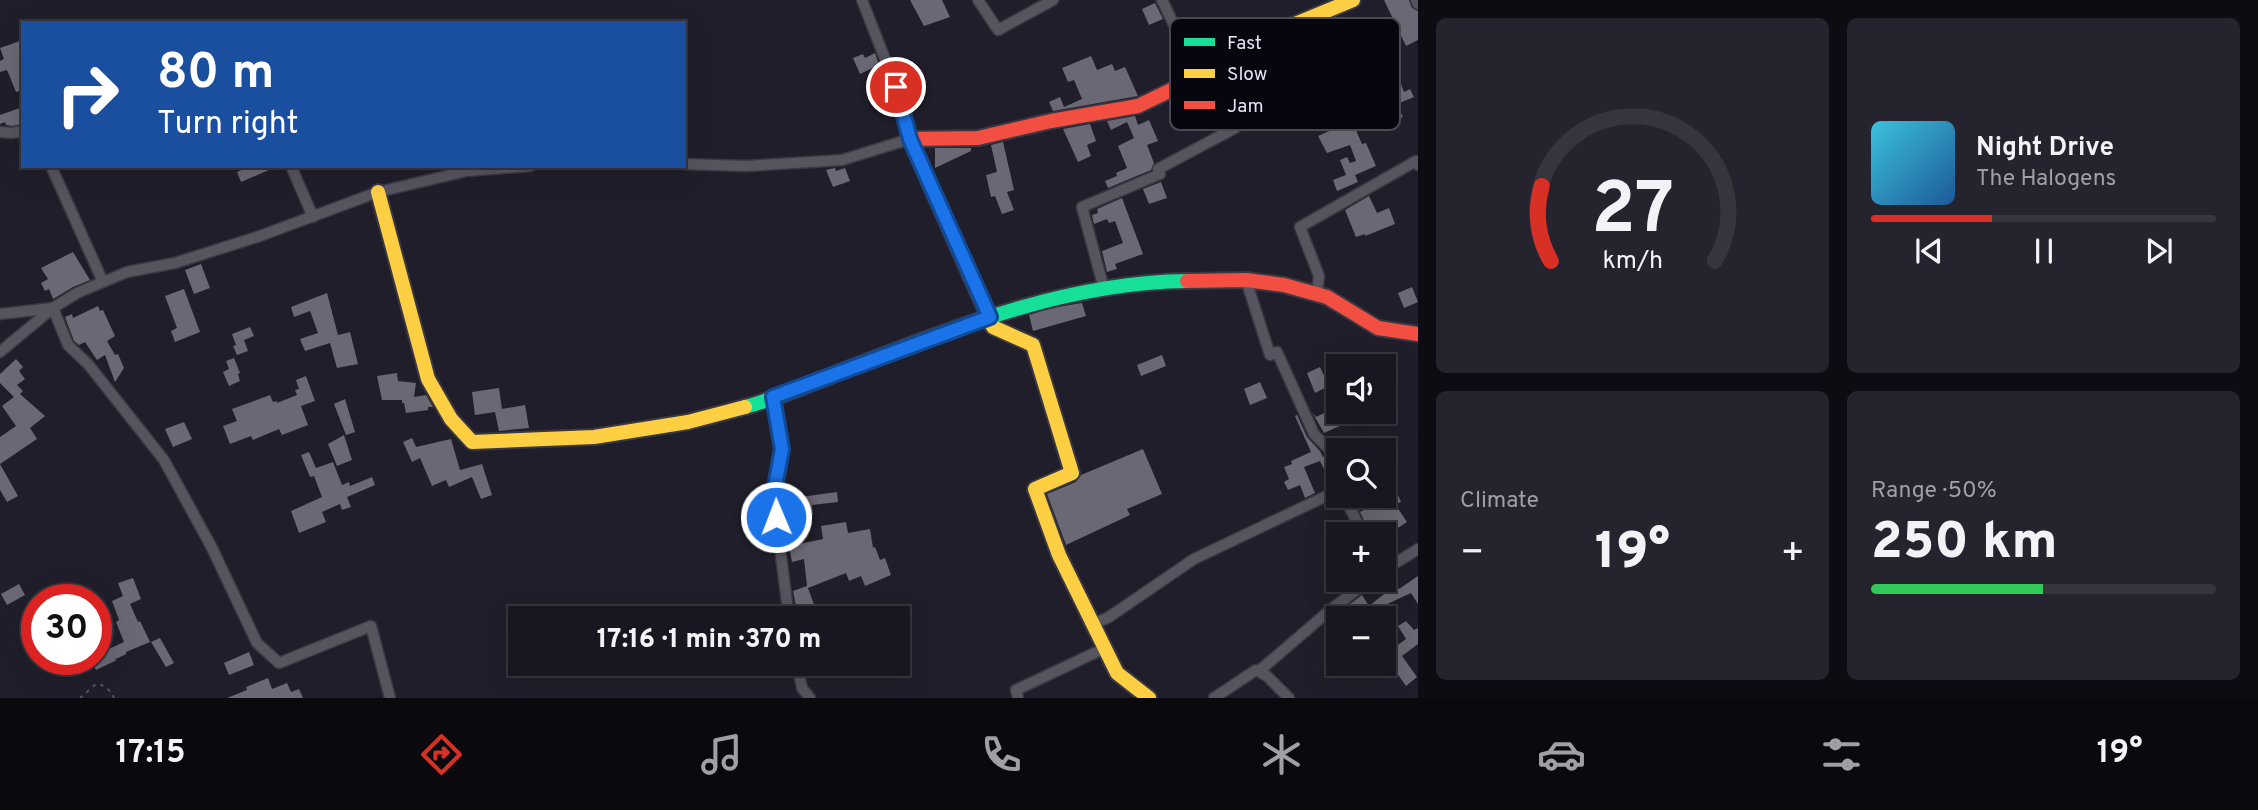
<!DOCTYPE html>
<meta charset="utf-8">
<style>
:root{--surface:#181620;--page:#25232d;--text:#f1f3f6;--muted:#9f9fa5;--line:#36353e;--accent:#d93025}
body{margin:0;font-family:Overpass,sans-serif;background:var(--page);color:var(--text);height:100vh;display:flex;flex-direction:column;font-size:26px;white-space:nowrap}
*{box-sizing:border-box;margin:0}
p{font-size:23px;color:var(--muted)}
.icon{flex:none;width:38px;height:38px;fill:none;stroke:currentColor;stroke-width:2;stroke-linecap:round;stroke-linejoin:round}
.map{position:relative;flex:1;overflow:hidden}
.drawer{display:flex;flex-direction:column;gap:18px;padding:18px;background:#0d0c12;width:840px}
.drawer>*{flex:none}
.hud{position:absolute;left:21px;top:21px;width:665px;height:147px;border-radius:0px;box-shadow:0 7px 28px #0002,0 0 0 2px var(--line);background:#1a4fa0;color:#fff;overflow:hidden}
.buttons{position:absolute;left:1326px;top:354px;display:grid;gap:14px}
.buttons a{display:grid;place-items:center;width:70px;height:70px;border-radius:0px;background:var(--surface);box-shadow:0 7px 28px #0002,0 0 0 2px var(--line);font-size:35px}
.speed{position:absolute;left:21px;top:584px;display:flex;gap:14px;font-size:35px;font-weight:700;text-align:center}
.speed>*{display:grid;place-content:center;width:91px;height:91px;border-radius:50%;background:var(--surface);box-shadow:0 7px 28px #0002,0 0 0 2px var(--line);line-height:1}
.speed .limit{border:10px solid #d22;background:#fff;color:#111}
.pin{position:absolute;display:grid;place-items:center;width:60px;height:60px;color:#fff;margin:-30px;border:4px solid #fff;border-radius:50%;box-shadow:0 2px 7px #0007}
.me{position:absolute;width:77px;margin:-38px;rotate:359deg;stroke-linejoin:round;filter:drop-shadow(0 0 5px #0008)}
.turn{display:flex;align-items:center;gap:24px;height:147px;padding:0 21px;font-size:32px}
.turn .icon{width:91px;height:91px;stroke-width:2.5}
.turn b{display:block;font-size:49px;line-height:60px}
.big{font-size:52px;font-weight:800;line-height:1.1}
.drawer .widget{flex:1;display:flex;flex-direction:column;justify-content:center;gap:10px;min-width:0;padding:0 24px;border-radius:10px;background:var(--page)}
.drawer .dial{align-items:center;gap:0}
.dial svg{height:182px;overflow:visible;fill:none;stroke:var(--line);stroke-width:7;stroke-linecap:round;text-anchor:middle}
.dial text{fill:var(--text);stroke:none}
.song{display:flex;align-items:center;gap:21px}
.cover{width:84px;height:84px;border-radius:10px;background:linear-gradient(135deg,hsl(190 70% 55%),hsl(210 70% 35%))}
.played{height:7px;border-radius:4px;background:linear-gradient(90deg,var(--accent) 35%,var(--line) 35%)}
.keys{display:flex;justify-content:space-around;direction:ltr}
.heat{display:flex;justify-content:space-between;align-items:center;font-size:38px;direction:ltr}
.charge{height:10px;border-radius:5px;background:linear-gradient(90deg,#34c759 50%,var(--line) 0)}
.drawer .tiles{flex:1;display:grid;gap:18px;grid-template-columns:repeat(2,1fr)}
.trip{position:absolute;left:508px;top:606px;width:402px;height:70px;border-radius:0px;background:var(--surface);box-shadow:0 7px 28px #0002,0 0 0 2px var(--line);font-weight:800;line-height:70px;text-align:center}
.dock{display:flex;height:112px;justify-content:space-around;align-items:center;background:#0a090d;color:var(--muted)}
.dock .icon{width:49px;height:49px}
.dock .on{color:var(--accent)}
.dock b{font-size:32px;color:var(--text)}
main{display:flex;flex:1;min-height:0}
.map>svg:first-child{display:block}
.building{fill:#6a6874}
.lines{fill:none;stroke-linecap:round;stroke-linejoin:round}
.street-casing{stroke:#3a3843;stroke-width:13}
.fast-casing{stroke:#3a3843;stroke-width:18}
.slow-casing{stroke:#3a3843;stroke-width:18}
.jam-casing{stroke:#3a3843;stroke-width:18}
.path{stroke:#56555e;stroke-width:2;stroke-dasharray:3.5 5;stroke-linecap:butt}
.street{stroke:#56545f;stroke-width:10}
.fast{stroke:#16e098;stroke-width:14}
.slow{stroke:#ffcf43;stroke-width:14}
.jam{stroke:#f24e42;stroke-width:14}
.route-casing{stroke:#114b97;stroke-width:18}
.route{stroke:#1a73e8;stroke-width:12}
.key{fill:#07060f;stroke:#4a4853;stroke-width:2}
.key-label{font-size:19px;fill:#e5e3f3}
</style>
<main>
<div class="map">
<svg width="1418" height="698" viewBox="0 0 1418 698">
<rect width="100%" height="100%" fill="#201e2a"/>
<g class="building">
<path d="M910 0H942L950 17 924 26Z"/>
<path d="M1384 0H1409L1412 8 1418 11V40L1406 46Z"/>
<path d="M1155 3 1163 19 1149 25 1142 9Z"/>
<path d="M23 40V90L16 92 7 70 0 72V61L4 59 0 48Z"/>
<path d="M875 53 879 65 860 74 853 58 863 54 865 58Z"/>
<path d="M1091 56 1097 70 1112 64 1115 71 1125 67 1138 96 1053 111 1049 102 1060 97 1064 107 1082 99 1074 80 1068 82 1062 68Z"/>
<path d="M1398 77 1404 92 1410 89 1414 97 1397 104 1403 117 1373 130 1365 111 1395 96 1388 81Z"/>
<path d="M23 107V124L12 126 6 125 5 122 0 124V115Z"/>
<path d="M1135 116 1138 125 1149 120 1158 141 1147 145 1154 163 1151 170 1108 188 1105 181 1117 176 1116 173 1127 168 1118 146 1134 138 1127 122 1111 130 1107 121Z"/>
<path d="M1352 121 1362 144 1366 143 1376 166 1355 175 1358 182 1337 191 1333 180 1346 175 1340 160 1347 157 1350 163 1356 161 1350 145 1327 153 1318 136Z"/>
<path d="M1090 124 1096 141 1087 145 1091 156 1078 162 1063 129Z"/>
<path d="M1003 142 1014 190 1007 192 1014 210 1002 214 995 196 991 197 986 175 997 172 991 145Z"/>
<path d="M935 148H971V151L935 168Z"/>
<path d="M251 166H278L241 182 237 172Z"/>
<path d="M835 168 836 171 845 168 850 181 833 187 826 170Z"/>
<path d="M1161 182 1167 198 1149 204 1143 189Z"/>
<path d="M1369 196 1377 213 1389 208 1395 224 1365 236V234L1356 237 1345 210Z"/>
<path d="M1122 198 1143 254 1115 264 1117 269 1107 272 1102 251 1123 243 1115 221 1109 223 1107 219 1094 224 1092 215 1098 213 1097 209Z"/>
<path d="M73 252 90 280 73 287 53 299 49 289 45 291 41 283 48 279 41 268Z"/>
<path d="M201 264 210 288 194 294 185 270Z"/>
<path d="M1412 287 1418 302 1404 308 1398 293Z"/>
<path d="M184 289 200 332 175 342 171 331 177 328 165 296Z"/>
<path d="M327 293 338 335 350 332 358 364 337 368 330 343 305 351 300 339 318 333 310 311 294 317 291 307Z"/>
<path d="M1082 303 1086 316 1033 331 1029 315 1051 308Z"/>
<path d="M98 306 100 311 103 310 115 336 107 341 115 355 118 354 124 368 115 382 105 355 97 360 85 342 79 345 74 341 65 317 72 314 73 318Z"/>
<path d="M250 327 254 336 244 340 248 351 237 355 233 346 236 345 232 334Z"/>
<path d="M1162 355 1166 366 1141 376 1137 365Z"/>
<path d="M234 358 240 373 238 374 240 381 229 386 223 372 229 369 226 361Z"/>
<path d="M16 359 23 367 19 371 25 379 17 385 23 391 20 394 45 416 30 428 37 439 0 464 18 496 7 502 0 490V437L16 426 2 406 14 397 0 383V374Z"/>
<path d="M1320 367 1329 386 1315 393 1307 373Z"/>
<path d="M397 373 398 381 416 383 414 397 426 395 433 407H428V410L406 413 404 403H402V400H382L377 376Z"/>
<path d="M306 376 315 401 301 406 308 425 282 435 279 429 253 440 251 436 230 444 223 426 237 421 232 409 270 395 273 402 277 401V403L297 395 295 390 299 389 296 380Z"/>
<path d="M1260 382 1267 398 1250 405 1244 389Z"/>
<path d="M499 388 502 409 525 405 529 428 499 431 495 412 475 415 472 392Z"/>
<path d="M345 399 355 432 346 435 334 404Z"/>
<path d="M1339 406V411H1355L1339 419 1342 425 1324 433 1312 412 1316 417Z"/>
<path d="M1297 415 1307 437 1320 451 1323 457 1326 456 1339 466V483L1332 485 1320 461 1304 467 1315 493 1305 498 1300 485 1288 490 1284 482 1289 479 1284 467 1292 464 1291 461 1311 452 1295 416Z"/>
<path d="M184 422 192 439 173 447 165 429Z"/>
<path d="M344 435 352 460 337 466 328 444Z"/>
<path d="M412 438 416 447 451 439 460 470 482 464 492 495 481 499 472 477 449 487 446 480 432 486 420 458 412 462 403 442Z"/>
<path d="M1143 449 1162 494 1127 509 1130 515 1066 545 1047 494 1076 482 1081 475Z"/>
<path d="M309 452 316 468 333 462 342 485 349 482 350 486 372 477 375 485 347 497 351 507 342 510 340 504 322 512 326 522 299 533 291 511 322 497 314 476 310 477 301 455Z"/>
<path d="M837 492 838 502 812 505 813 515 796 517 793 498Z"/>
<path d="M1397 493 1401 502 1395 504 1407 522 1390 533 1385 525 1370 533 1360 512 1374 505 1375 497 1378 495H1384L1385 498Z"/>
<path d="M846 522 848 533 870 529 873 548 875 547 880 560 885 558 891 575 865 586 861 576 849 581 846 573 808 588 819 618H798L793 591 807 586 804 559 792 562 789 546 823 539 821 526Z"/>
<path d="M1418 576V604L1411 593 1383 606 1391 618H1377L1374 614 1368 618 1360 613 1353 618H1345L1341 611 1362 595 1369 606 1384 594 1383 592 1397 586 1399 589Z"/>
<path d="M133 578 141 599 130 604 138 622 140 621 150 642 126 652V654L114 660H117L96 670 92 660H96V640L102 652 124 642 116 622 119 620 112 601 123 596 118 583Z"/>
<path d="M19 584 25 595 7 605 1 594Z"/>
<path d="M1406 621 1414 630 1418 628V644L1402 656 1417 677 1406 686 1384 655 1406 639 1398 626Z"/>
<path d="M160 638 174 663 166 667 151 642Z"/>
<path d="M249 652 254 665 229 675 224 663Z"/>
<path d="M268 678 272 689 287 683 291 692 299 689 303 698H227L247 690 246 687Z"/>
</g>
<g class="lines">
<defs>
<g id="street">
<path d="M978 0 998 30 1053 0"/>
<path d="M1162 0 1199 77"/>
<path d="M1416 0 1418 4"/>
<path d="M0 132 12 133 23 131"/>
<path d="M684 164 746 166 842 160 910 139 896 87 862 0"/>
<path d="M51 166 103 282"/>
<path d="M291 166 313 217"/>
<path d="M1246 280 1270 355 1277 352 1314 434 1339 459"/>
<path d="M1104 289 1082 207 1160 174 1158 169 1235 128 1212 71"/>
<path d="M1317 294 1319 276 1300 227 1416 161 1418 165"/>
<path d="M0 314 53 308 68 345 88 364 164 460 212 548 257 643 279 663 371 626 390 698"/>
<path d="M0 352 53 308 77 293 127 272 175 263 260 236 378 192 467 171 530 166"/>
<path d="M773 397 782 449 775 487 776 517 789 618"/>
<path d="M1363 534 1350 508 1368 500 1365 495"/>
<path d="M1384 570 1418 549"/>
<path d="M1093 624 1109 617 1194 559 1339 490"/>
<path d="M797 663 802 688 810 698"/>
<path d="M1259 671 1329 611 1371 579"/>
<path d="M1018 698 1016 690 1105 648"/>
<path d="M1214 698 1256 670 1267 676 1289 698"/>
</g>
<path id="fast" d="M745 407C782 397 819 380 855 366 961 325 1072 282 1187 281"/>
<g id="slow">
<path d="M1235 57 1271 34 1353 0"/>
<path d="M378 192 428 379 451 419 472 442 594 437 688 422 745 407"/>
<path d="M966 266 993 327 1033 345 1072 473 1035 489 1059 555 1117 673 1149 698"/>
</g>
<g id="jam">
<path d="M966 266 910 139 978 138 1051 121 1138 106 1229 62 1235 57"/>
<path d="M1187 281 1246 280 1284 285 1327 297 1378 328 1418 334"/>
</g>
</defs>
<use href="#street" class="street-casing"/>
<use href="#fast" class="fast-casing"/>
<use href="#slow" class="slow-casing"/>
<use href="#jam" class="jam-casing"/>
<path class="path" d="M80 698 96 684C106 685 109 689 114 698"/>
<use href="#street" class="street"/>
<use href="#fast" class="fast"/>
<use href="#slow" class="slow"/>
<use href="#jam" class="jam"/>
</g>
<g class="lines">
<defs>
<path id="route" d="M776 517 775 487 782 449 773 397 990 317 910 139 896 87"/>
</defs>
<use href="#route" class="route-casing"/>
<use href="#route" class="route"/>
</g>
<rect x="1170" y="18" width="230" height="112" rx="10" class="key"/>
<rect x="1184" y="38" width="31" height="8" fill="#16e098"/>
<rect x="1184" y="69" width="31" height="9" fill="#ffcf43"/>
<rect x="1184" y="101" width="31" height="8" fill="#f24e42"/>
<g class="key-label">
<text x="1227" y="49">Fast</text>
<text x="1227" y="80">Slow</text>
<text x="1227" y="112">Jam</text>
</g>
</svg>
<div class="buttons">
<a><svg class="icon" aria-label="sound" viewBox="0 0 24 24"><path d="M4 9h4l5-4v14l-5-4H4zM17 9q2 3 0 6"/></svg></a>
<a><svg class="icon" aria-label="search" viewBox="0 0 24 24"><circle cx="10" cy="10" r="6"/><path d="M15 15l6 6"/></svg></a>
<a>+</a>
<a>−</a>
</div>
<div class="speed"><div class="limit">30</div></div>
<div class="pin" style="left:896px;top:87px;background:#d93025"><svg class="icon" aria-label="arrive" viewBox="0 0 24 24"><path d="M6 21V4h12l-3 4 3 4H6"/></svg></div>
<svg class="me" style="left:776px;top:517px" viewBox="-20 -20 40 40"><circle r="17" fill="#1a73e8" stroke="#fff" stroke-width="3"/><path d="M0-11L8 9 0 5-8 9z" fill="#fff"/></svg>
<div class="trip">17:16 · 1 min · 370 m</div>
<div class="hud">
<div class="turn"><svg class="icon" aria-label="right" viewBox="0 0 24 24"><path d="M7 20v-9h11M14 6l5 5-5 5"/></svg><div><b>80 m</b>Turn right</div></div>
</div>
</div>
<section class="drawer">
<div class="tiles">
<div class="widget dial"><svg viewBox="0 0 100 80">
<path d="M14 69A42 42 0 1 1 86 69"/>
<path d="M14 69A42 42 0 0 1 10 36" stroke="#d93025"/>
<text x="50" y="56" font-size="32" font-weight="700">27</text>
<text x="50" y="72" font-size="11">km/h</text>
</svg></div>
<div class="widget">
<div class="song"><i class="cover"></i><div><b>Night Drive</b><p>The Halogens</p></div></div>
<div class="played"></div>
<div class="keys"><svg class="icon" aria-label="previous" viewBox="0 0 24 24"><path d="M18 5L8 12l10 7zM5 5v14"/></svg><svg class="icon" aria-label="pause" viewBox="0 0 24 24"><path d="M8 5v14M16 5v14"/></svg><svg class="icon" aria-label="next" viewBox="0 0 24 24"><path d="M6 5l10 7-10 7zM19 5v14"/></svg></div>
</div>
<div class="widget"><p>Climate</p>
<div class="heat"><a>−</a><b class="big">19°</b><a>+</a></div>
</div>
<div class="widget"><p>Range · 50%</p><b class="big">250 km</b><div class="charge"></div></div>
</div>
</section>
</main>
<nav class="dock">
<b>17:15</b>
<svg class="icon on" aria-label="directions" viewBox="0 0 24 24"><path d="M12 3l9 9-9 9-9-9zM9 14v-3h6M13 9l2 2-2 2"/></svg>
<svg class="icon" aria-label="music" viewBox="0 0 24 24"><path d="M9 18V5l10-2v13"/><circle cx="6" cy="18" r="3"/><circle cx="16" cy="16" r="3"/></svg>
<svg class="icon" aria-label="phone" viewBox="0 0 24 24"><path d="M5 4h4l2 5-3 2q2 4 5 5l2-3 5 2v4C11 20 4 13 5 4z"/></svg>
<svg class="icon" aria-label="climate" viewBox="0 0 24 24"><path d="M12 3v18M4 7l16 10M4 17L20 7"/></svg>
<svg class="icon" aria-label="car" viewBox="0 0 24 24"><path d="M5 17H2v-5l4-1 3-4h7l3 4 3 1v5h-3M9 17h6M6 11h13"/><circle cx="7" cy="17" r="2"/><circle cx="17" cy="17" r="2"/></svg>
<svg class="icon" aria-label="filters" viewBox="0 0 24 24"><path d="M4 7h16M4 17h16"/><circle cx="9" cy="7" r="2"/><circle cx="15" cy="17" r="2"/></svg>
<b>19°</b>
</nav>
